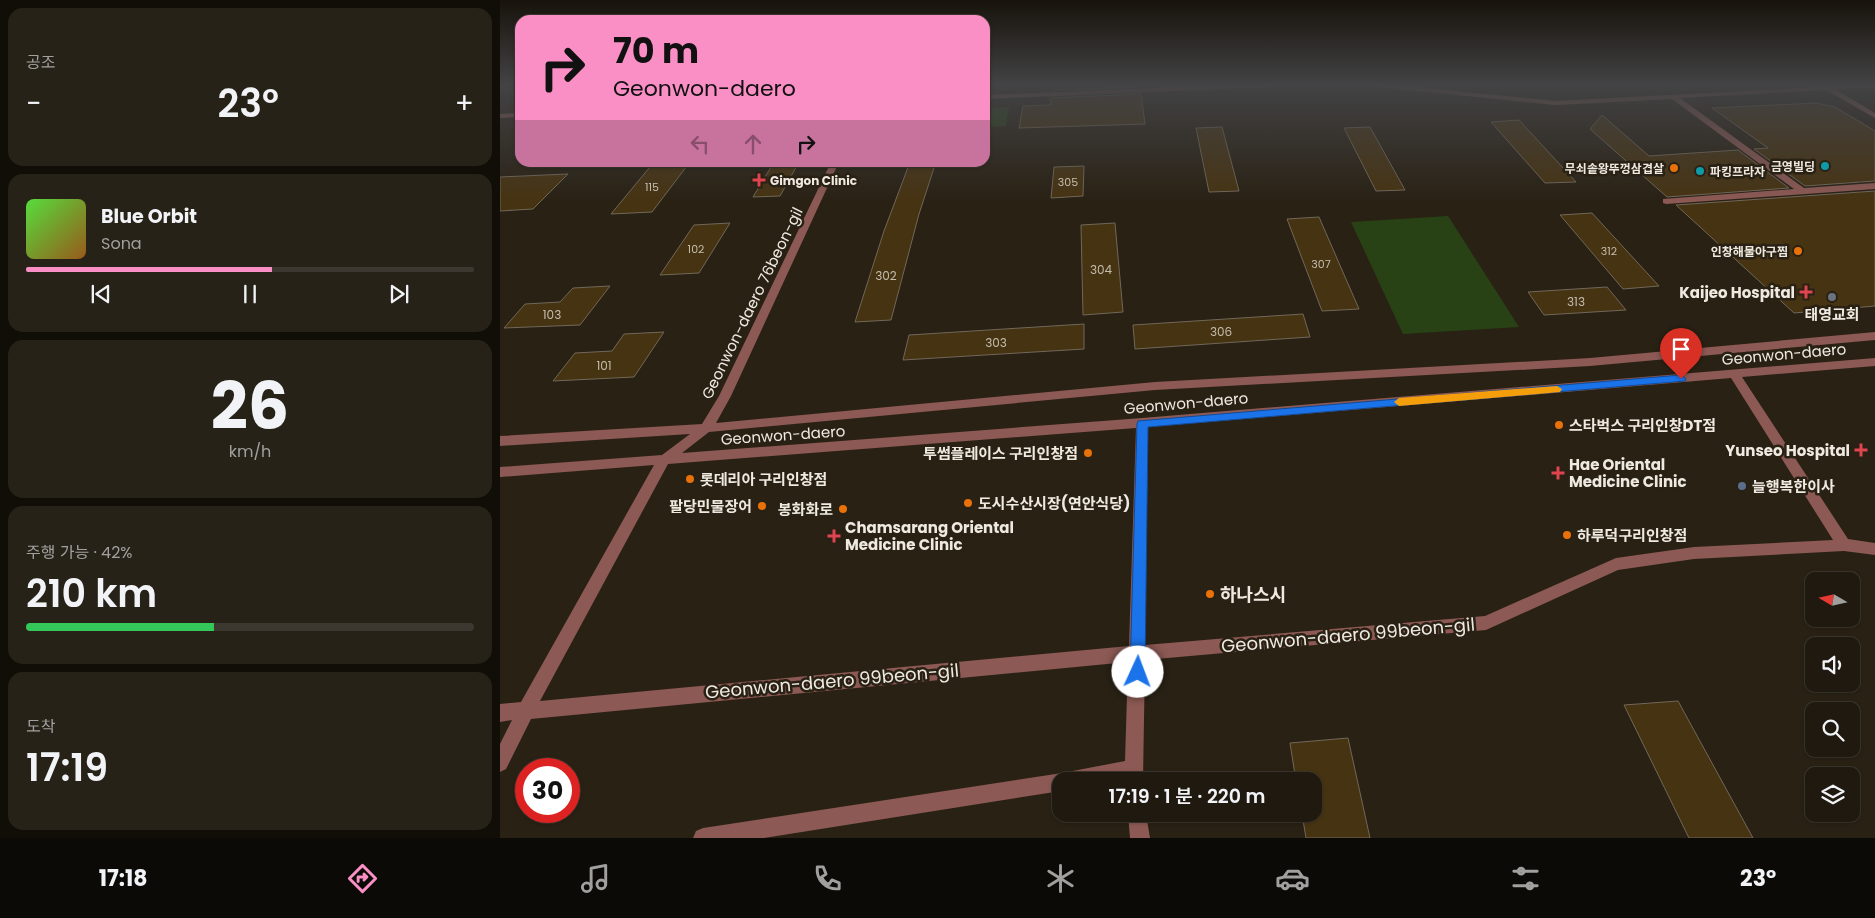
<!DOCTYPE html>
<html lang="ko">
<meta charset="utf-8">
<style>
:root{--surface:#1f190f;--page:#272218;--text:#f1f3f6;--muted:#a1a09e;--line:#3c382f;--accent:#fa8fc6}
body{margin:0;font-family:Poppins,"Noto Sans KR",sans-serif;background:var(--page);color:var(--text);height:100vh;display:flex;flex-direction:column;font-size:19px;white-space:nowrap}
*{box-sizing:border-box;margin:0}
p{font-size:16px;color:var(--muted)}
.icon{flex:none;width:28px;height:28px;fill:none;stroke:currentColor;stroke-width:2;stroke-linecap:round;stroke-linejoin:round}
.map{position:relative;flex:1;overflow:hidden}
.side{display:flex;flex-direction:column;gap:8px;padding:8px;background:#110e08;width:500px}
.side>*{flex:none}
.guide{position:absolute;left:15px;top:15px;width:475px;height:152px;border-radius:15px;box-shadow:0 1px 4px #0004,0 0 0 1px var(--line);background:#fa8fc6;color:#111;overflow:hidden}
.needle{width:32px;rotate:279deg}
.controls{position:absolute;left:1305px;top:572px;display:grid;gap:10px}
.controls a{display:grid;place-items:center;width:55px;height:55px;border-radius:10px;background:var(--surface);box-shadow:0 1px 4px #0004,0 0 0 1px var(--line);font-size:25px}
.speed{position:absolute;left:15px;top:758px;display:flex;gap:10px;font-size:25px;font-weight:700;text-align:center}
.speed>*{display:grid;place-content:center;width:65px;height:65px;border-radius:50%;background:var(--surface);box-shadow:0 1px 4px #0004,0 0 0 1px var(--line);line-height:1}
.speed .limit{border:8px solid #d22;background:#fff;color:#111}
.pin{position:absolute;display:grid;place-items:center;width:42px;height:42px;color:#fff;margin:-51px -21px;border-radius:50% 50% 50% 0;rotate:-45deg;box-shadow:0 0 5px #0007}
.pin .icon{rotate:45deg}
.me{position:absolute;width:55px;margin:-28px;rotate:2deg;stroke-linejoin:round;filter:drop-shadow(0 0 4px #0008)}
.turn{display:flex;align-items:center;gap:18px;height:105px;padding:0 15px;font-size:22px}
.turn .icon{width:65px;height:65px;stroke-width:2.5}
.turn b{display:block;font-size:35px;line-height:42px}
.lanes{display:flex;align-items:center;height:48px;padding:0 15px;background:#0003;justify-content:center;gap:25px;direction:ltr}
.lanes .off{opacity:.35}
.big{font-size:38px;font-weight:600;line-height:1.1}
.side .widget{flex:1;display:flex;flex-direction:column;justify-content:center;gap:8px;min-width:0;padding:0 18px;border-radius:15px;background:var(--page)}
.side .dial{align-items:center;gap:0}
.dial b{font-size:65px;line-height:1}
.song{display:flex;align-items:center;gap:15px}
.cover{width:60px;height:60px;border-radius:8px;background:linear-gradient(135deg,hsl(110 70% 55%),hsl(30 70% 35%))}
.played{height:5px;border-radius:2px;background:linear-gradient(90deg,var(--accent) 55%,var(--line) 55%)}
.keys{display:flex;justify-content:space-around;direction:ltr}
.heat{display:flex;justify-content:space-between;align-items:center;font-size:28px;direction:ltr}
.charge{height:8px;border-radius:4px;background:linear-gradient(90deg,#34c759 42%,var(--line) 0)}
.trip{position:absolute;left:552px;top:772px;width:270px;height:50px;border-radius:15px;background:var(--surface);box-shadow:0 1px 4px #0004,0 0 0 1px var(--line);font-weight:600;line-height:50px;text-align:center}
.tabs{display:flex;height:80px;justify-content:space-around;align-items:center;background:#0c0a06;color:var(--muted)}
.tabs .icon{width:35px;height:35px}
.tabs .selected{color:var(--accent)}
.tabs b{font-size:22px;color:var(--text)}
main{display:flex;flex:1;min-height:0}
.map>svg:first-child{display:block}
.green{fill:#284216}
.building{fill:#463312;stroke:#716859}
.lines{fill:none;stroke-linecap:round;stroke-linejoin:round}
.minor{fill:#8c5954;fill-rule:evenodd}
.route{fill:#1a73e8;stroke:#114b97}
.slow{fill:#f59e0b}
.culture-dot{fill:#0f9aa8;stroke:#292114;stroke-width:2}
.food-dot{fill:#e8710a;stroke:#292114;stroke-width:2}
.health-dot{fill:#e0444e;stroke:#292114;stroke-width:2}
.worship-dot{fill:#6b7280;stroke:#292114;stroke-width:2}
.service-dot{fill:#5c6f8a;stroke:#292114;stroke-width:2}
.labels{text-anchor:middle;dominant-baseline:central;stroke-width:5;stroke-linejoin:round;paint-order:stroke}
.far-number-label{font-size:11px;fill:#c4bcad}
.far-poi-label{font-size:12px;font-weight:bold;fill:#eee9e1;stroke:#292114;text-anchor:end}
.number-label{font-size:12px;fill:#c4bcad}
.poi-label{font-size:15px;font-weight:bold;fill:#eee9e1;stroke:#292114;text-anchor:start}
.street-label{font-size:15px;fill:#eee9e1;stroke:#292114}
.near-poi-label{font-size:18px;font-weight:bold;fill:#eee9e1;stroke:#292114;text-anchor:start}
.near-street-label{font-size:18px;fill:#eee9e1;stroke:#292114}
</style>
<main>
<section class="side">
<div class="widget"><p>공조</p>
<div class="heat"><a>−</a><b class="big">23°</b><a>+</a></div>
</div>
<div class="widget">
<div class="song"><i class="cover"></i><div><b>Blue Orbit</b><p>Sona</p></div></div>
<div class="played"></div>
<div class="keys"><svg class="icon" aria-label="previous" viewBox="0 0 24 24"><path d="M18 5L8 12l10 7zM5 5v14"/></svg><svg class="icon" aria-label="pause" viewBox="0 0 24 24"><path d="M8 5v14M16 5v14"/></svg><svg class="icon" aria-label="next" viewBox="0 0 24 24"><path d="M6 5l10 7-10 7zM19 5v14"/></svg></div>
</div>
<div class="widget dial"><b>26</b><p>km/h</p></div>
<div class="widget"><p>주행 가능 · 42%</p><b class="big">210 km</b><div class="charge"></div></div>
<div class="widget"><p>도착</p><b class="big">17:19</b></div>
</section>
<div class="map">
<svg width="1375" height="838" viewBox="0 0 1375 838">
<rect width="100%" height="100%" fill="#292114"/>
<g class="green">
<path d="M509 107 506 126 485 127V108Z"/>
<path d="M948 216 1019 327 903 334 851 222Z"/>
</g>
<g class="building">
<path d="M552 84H640V87L552 90Z"/>
<path d="M641 94 645 124 519 128 523 106 551 105V98Z"/>
<path d="M1316 103 1335 107 1375 131V181L1305 186 1254 149 1268 148 1212 108Z"/>
<path d="M1102 115 1149 156 1238 150 1289 188 1167 197 1090 129Z"/>
<path d="M1019 120 1076 182 1045 183 991 122Z"/>
<path d="M722 127 739 191 709 192 696 128Z"/>
<path d="M870 127 905 190 876 191 844 128Z"/>
<path d="M154 162H190L152 212 111 214Z"/>
<path d="M274 162H299L280 196 253 197Z"/>
<path d="M410 162H436L419 214 391 320 355 322 384 231Z"/>
<path d="M584 166 583 196 551 198 554 167Z"/>
<path d="M68 174 33 209 0 211V177Z"/>
<path d="M1375 191V306L1294 313 1176 205Z"/>
<path d="M1092 213 1159 286 1123 289 1060 215Z"/>
<path d="M819 217 859 309 822 311 787 219Z"/>
<path d="M230 223 199 273 160 275 194 225Z"/>
<path d="M615 223 623 312 583 315 581 225Z"/>
<path d="M110 286 80 325 4 328 25 304 60 302 73 288Z"/>
<path d="M1107 287 1126 310 1044 315 1028 292Z"/>
<path d="M803 314 810 337 635 349 633 325Z"/>
<path d="M584 324V349L403 360 409 335Z"/>
<path d="M164 332 134 377 53 381 75 353 112 351 124 334Z"/>
<path d="M1178 701 1253 838H1189L1124 705Z"/>
<path d="M848 738 870 838H806L802 814H814V781H796L790 743Z"/>
</g>
<g class="lines">
<g class="minor">
<path d="M746 84H796L792 86 485 99V95Z"/>
<path d="M865 84H888L1055 101 1375 84V87L1335 89 1375 113V118L1326 90 1180 98 1304 188 1375 183V189L1166 204 1163 203V199L1294 189 1172 99 1055 105 869 86Z"/>
<path d="M20 113V117L0 118V114Z"/>
<path d="M331 162H339L231 396 216 423 655 382 1090 358 1375 332V340L1090 366 655 390 209 432 182 453 642 418 1375 358V366L1242 377 1348 539 1375 543V555L1344 551 1194 559 1118 570 986 630 645 660 643 781H625V780L561 781V791L264 838H193L196 831 203 828 562 773 625 761 628 662 31 719 6 769 0 772V744L12 720 0 722V704L21 702 154 465 0 477V467L162 455 190 434 0 446V436L202 424 219 396ZM1231 378 1333 540 1194 547 1116 558 985 616 645 645 648 427ZM636 428 629 646 40 701 168 464Z"/>
<path d="M628 814H646L650 838H630Z"/>
</g>
</g>
<linearGradient id="sky" x2="0" y2="1"><stop stop-color="#17120b"/><stop offset="0.42" stop-color="#434345"/><stop offset="1" stop-color="#434345" stop-opacity="0"/></linearGradient>
<rect width="1375" height="201" fill="url(#sky)"/>
<path class="route" d="M1181 375 1186 379 1185 381 648 427 645 672 643 677 638 679 632 677 630 672 637 424 638 421Z"/>
<path class="slow" d="M1057 386 1062 389 1060 392 899 406 894 402 899 398Z"/>
<g class="culture-dot">
<circle cx="1325" cy="166" r="5"/>
<circle cx="1200" cy="171" r="5"/>
</g>
<g class="food-dot">
<circle cx="1174" cy="168" r="5"/>
<circle cx="1298" cy="251" r="5"/>
<circle cx="1059" cy="425" r="5"/>
<circle cx="588" cy="453" r="5"/>
<circle cx="190" cy="479" r="5"/>
<circle cx="468" cy="503" r="5"/>
<circle cx="262" cy="506" r="5"/>
<circle cx="343" cy="509" r="5"/>
<circle cx="1067" cy="535" r="5"/>
<circle cx="710" cy="594" r="5"/>
</g>
<g class="health-dot">
<path d="M256.5 172.5h5v5h5v5h-5v5h-5v-5h-5v-5h5z"/>
<path d="M1303.5 284.5h5v5h5v5h-5v5h-5v-5h-5v-5h5z"/>
<path d="M1358.5 442.5h5v5h5v5h-5v5h-5v-5h-5v-5h5z"/>
<path d="M1055.5 465.5h5v5h5v5h-5v5h-5v-5h-5v-5h5z"/>
<path d="M331.5 528.5h5v5h5v5h-5v5h-5v-5h-5v-5h5z"/>
</g>
<circle class="worship-dot" cx="1332" cy="297" r="5"/>
<circle class="service-dot" cx="1242" cy="486" r="5"/>
<g class="labels">
<g class="far-number-label">
<text x="568" y="182">305</text>
<text x="152" y="187">115</text>
<text x="196" y="249">102</text>
<text x="1109" y="251">312</text>
<text x="821" y="264">307</text>
</g>
<g class="far-poi-label">
<text x="1315" y="166">금영빌딩</text>
<text x="1164" y="168">무쇠솥왕뚜껑삼겹살</text>
<text x="1210" y="171" text-anchor="start">파킹프라자</text>
<text x="270" y="180" text-anchor="start">Gimgon Clinic</text>
<text x="1288" y="251">인창해물아구찜</text>
</g>
<g class="number-label">
<text x="601" y="269">304</text>
<text x="386" y="275">302</text>
<text x="1076" y="301">313</text>
<text x="52" y="314">103</text>
<text x="721" y="331">306</text>
<text x="496" y="342">303</text>
<text x="104" y="365">101</text>
</g>
<g class="poi-label">
<text x="1295" y="292" text-anchor="end">Kaijeo Hospital</text>
<text x="1332" y="314" text-anchor="middle">태영교회</text>
<text x="1069" y="425">스타벅스 구리인창DT점</text>
<text x="1350" y="450" text-anchor="end">Yunseo Hospital</text>
<text x="578" y="453" text-anchor="end">투썸플레이스 구리인창점</text>
<text x="1069" y="464">Hae Oriental<tspan x="1069" dy="17">Medicine Clinic</tspan></text>
<text x="200" y="479">롯데리아 구리인창점</text>
<text x="1252" y="486">늘행복한이사</text>
<text x="478" y="503">도시수산시장(연안식당)</text>
<text x="252" y="506" text-anchor="end">팔당민물장어</text>
<text x="333" y="509" text-anchor="end">봉화화로</text>
<text x="345" y="527">Chamsarang Oriental<tspan x="345" dy="17">Medicine Clinic</tspan></text>
<text x="1077" y="535">하루덕구리인창점</text>
</g>
<g class="street-label">
<text transform="translate(252 303) rotate(-64)">Geonwon-daero 76beon-gil</text>
<text transform="translate(1284 354) rotate(-5)">Geonwon-daero</text>
<text transform="translate(686 403) rotate(-5)">Geonwon-daero</text>
<text transform="translate(283 435) rotate(-4)">Geonwon-daero</text>
</g>
<g class="near-poi-label">
<text x="720" y="594">하나스시</text>
</g>
<g class="near-street-label">
<text transform="translate(848 635) rotate(-5)">Geonwon-daero 99beon-gil</text>
<text transform="translate(332 681) rotate(-5)">Geonwon-daero 99beon-gil</text>
</g>
</g>
</svg>
<div class="controls">
<a><svg class="needle" viewBox="-14 -14 28 28"><path d="M0-13l5 13h-10z" fill="#e53935"/><path d="M0 13l5-13h-10z" fill="#a1a09e"/></svg></a>
<a><svg class="icon" aria-label="sound" viewBox="0 0 24 24"><path d="M4 9h4l5-4v14l-5-4H4zM17 9q2 3 0 6"/></svg></a>
<a><svg class="icon" aria-label="search" viewBox="0 0 24 24"><circle cx="10" cy="10" r="6"/><path d="M15 15l6 6"/></svg></a>
<a><svg class="icon" aria-label="layers" viewBox="0 0 24 24"><path d="M12 4l9 5-9 5-9-5zM3 14l9 5 9-5"/></svg></a>
</div>
<div class="speed"><div class="limit">30</div></div>
<div class="pin" style="left:1181px;top:379px;background:#d93025"><svg class="icon" aria-label="arrive" viewBox="0 0 24 24"><path d="M6 21V4h12l-3 4 3 4H6"/></svg></div>
<svg class="me" style="left:638px;top:672px" viewBox="-20 -20 40 40"><circle r="19" fill="#fff"/><path d="M0-13L10 11 0 6-10 11z" fill="#1a73e8"/></svg>
<div class="trip">17:19 · 1 분 · 220 m</div>
<div class="guide">
<div class="turn"><svg class="icon" aria-label="right" viewBox="0 0 24 24"><path d="M7 20v-9h11M14 6l5 5-5 5"/></svg><div><b>70 m</b>Geonwon-daero</div></div>
<div class="lanes"><svg class="icon off" aria-label="left" viewBox="0 0 24 24"><path d="M17 20v-9H6M10 6l-5 5 5 5"/></svg><svg class="icon off" aria-label="ahead" viewBox="0 0 24 24"><path d="M12 20V5M6 11l6-6 6 6"/></svg><svg class="icon" aria-label="right" viewBox="0 0 24 24"><path d="M7 20v-9h11M14 6l5 5-5 5"/></svg></div>
</div>
</div>
</main>
<nav class="tabs">
<b>17:18</b>
<svg class="icon selected" aria-label="directions" viewBox="0 0 24 24"><path d="M12 3l9 9-9 9-9-9zM9 14v-3h6M13 9l2 2-2 2"/></svg>
<svg class="icon" aria-label="music" viewBox="0 0 24 24"><path d="M9 18V5l10-2v13"/><circle cx="6" cy="18" r="3"/><circle cx="16" cy="16" r="3"/></svg>
<svg class="icon" aria-label="phone" viewBox="0 0 24 24"><path d="M5 4h4l2 5-3 2q2 4 5 5l2-3 5 2v4C11 20 4 13 5 4z"/></svg>
<svg class="icon" aria-label="climate" viewBox="0 0 24 24"><path d="M12 3v18M4 7l16 10M4 17L20 7"/></svg>
<svg class="icon" aria-label="car" viewBox="0 0 24 24"><path d="M5 17H2v-5l4-1 3-4h7l3 4 3 1v5h-3M9 17h6M6 11h13"/><circle cx="7" cy="17" r="2"/><circle cx="17" cy="17" r="2"/></svg>
<svg class="icon" aria-label="filters" viewBox="0 0 24 24"><path d="M4 7h16M4 17h16"/><circle cx="9" cy="7" r="2"/><circle cx="15" cy="17" r="2"/></svg>
<b>23°</b>
</nav>
